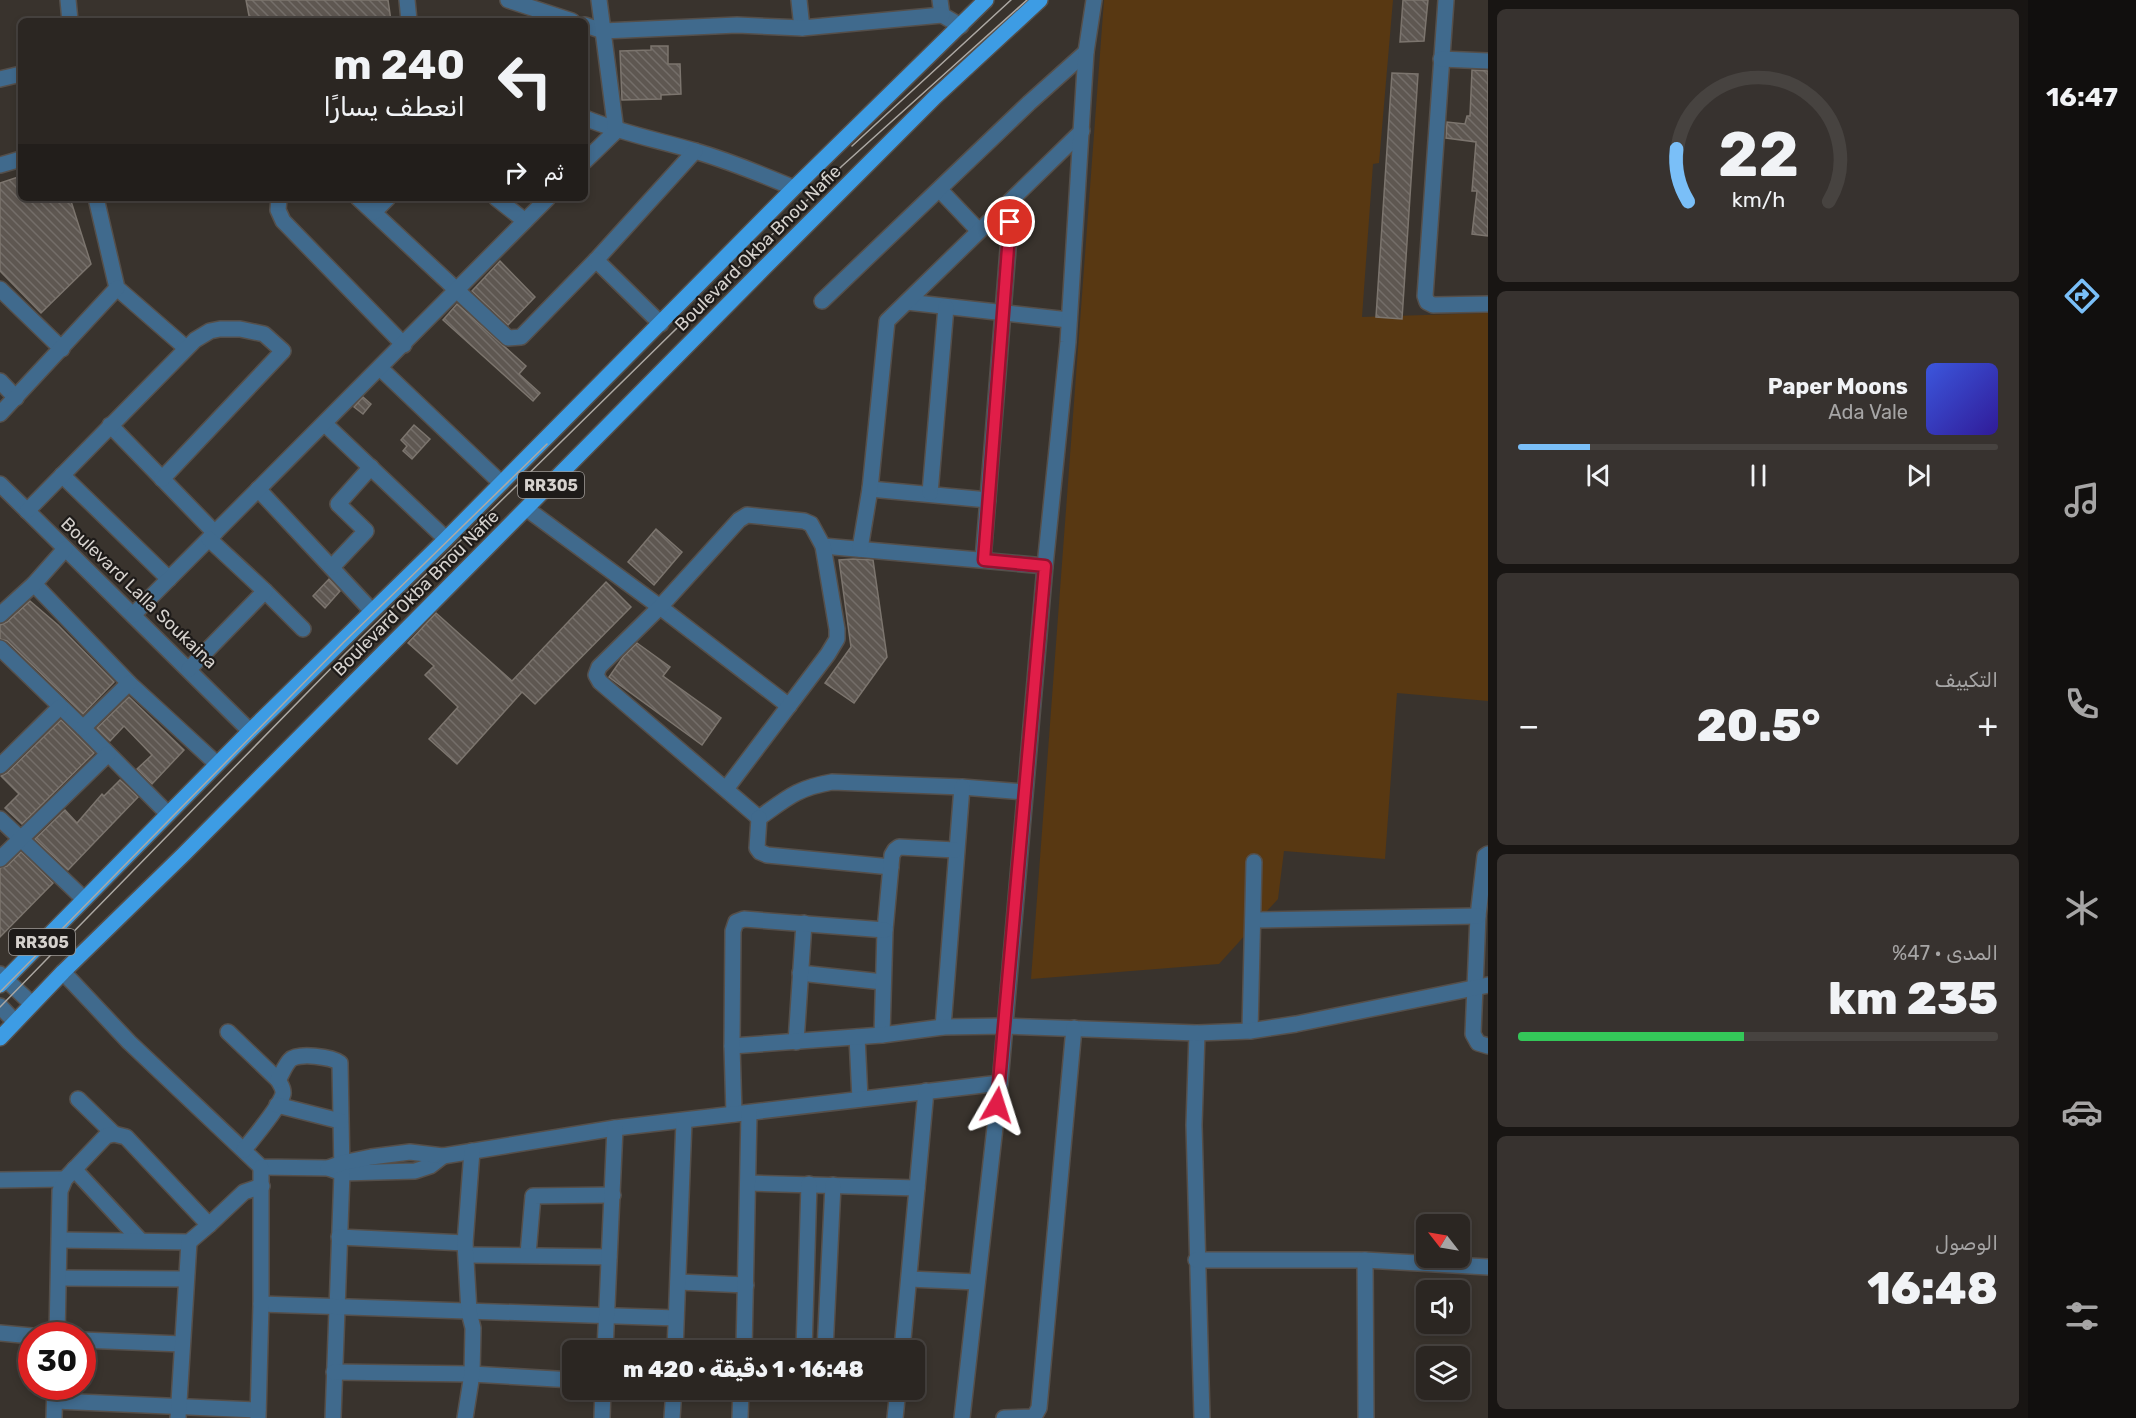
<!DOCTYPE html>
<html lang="ar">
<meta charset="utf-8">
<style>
:root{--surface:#2b2622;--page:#37322f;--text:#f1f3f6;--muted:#a6a5a5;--line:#474340;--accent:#7abff8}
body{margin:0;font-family:Rubik,"Noto Sans Arabic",sans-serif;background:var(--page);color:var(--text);direction:rtl;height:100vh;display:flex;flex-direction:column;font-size:22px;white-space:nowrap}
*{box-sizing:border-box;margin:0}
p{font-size:20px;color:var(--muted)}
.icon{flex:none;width:33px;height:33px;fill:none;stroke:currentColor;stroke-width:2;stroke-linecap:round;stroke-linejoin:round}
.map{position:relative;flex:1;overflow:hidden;direction:ltr}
.side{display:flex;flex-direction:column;gap:9px;padding:9px;background:#181513;width:540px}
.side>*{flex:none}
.banner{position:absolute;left:18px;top:18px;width:570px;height:183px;border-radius:9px;box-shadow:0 3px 9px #0003,0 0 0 2px var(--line);direction:rtl;background:#2b2622;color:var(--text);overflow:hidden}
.needle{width:39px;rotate:301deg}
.fabs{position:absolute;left:1416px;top:1214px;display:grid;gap:12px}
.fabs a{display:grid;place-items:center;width:54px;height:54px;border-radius:9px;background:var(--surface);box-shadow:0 3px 9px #0003,0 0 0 2px var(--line);font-size:30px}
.speed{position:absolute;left:18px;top:1322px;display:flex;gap:12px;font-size:30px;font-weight:700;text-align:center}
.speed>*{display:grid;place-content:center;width:78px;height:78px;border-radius:50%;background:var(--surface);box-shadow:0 3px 9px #0003,0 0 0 2px var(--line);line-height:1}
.speed .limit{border:9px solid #d22;background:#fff;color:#111}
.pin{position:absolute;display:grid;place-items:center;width:51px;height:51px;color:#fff;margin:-26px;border:3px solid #fff;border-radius:50%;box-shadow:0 2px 6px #0007}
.me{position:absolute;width:66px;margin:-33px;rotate:6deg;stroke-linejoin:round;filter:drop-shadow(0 0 4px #0008)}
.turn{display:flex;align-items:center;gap:21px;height:126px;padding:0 24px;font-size:27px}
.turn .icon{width:78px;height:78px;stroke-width:2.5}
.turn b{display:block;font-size:42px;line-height:51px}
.then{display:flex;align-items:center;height:57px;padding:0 24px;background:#0003;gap:12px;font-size:22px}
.big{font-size:45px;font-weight:800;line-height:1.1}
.side .tile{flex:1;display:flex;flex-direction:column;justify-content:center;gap:9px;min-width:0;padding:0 21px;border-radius:9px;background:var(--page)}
.side .dial{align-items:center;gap:0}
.dial svg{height:156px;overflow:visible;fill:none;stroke:var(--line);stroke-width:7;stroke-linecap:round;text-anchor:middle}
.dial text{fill:var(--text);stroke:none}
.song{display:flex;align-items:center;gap:18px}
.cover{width:72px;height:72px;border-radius:9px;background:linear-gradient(135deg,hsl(230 70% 55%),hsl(250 70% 35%))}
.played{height:6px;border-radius:3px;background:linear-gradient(90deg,var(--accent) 15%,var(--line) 15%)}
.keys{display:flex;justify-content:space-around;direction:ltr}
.heat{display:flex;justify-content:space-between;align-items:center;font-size:33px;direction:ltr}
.charge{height:9px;border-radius:4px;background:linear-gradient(90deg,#34c759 47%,var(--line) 0)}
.trip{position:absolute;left:562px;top:1340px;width:363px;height:60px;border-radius:9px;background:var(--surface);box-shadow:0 3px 9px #0003,0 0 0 2px var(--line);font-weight:800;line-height:60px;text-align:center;direction:rtl}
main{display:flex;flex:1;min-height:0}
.menu{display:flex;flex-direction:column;width:108px;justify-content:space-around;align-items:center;background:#110f0e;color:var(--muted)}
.menu .icon{width:42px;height:42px}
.menu .active{color:var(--accent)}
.menu b{font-size:27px;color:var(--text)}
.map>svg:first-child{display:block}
.grass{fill:#583812}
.building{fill:url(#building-back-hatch);stroke:#7c756e;stroke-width:1.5}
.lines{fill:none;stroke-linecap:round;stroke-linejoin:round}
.street-casing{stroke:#554f4a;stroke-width:18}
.primary-casing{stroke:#554f4a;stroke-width:18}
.street{stroke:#406a8d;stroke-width:15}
.primary{stroke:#3d9ce4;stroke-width:15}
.tram{stroke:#aca8a3;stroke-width:1.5}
.route-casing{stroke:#92132f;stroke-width:15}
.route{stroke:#e11d48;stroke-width:10}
.labels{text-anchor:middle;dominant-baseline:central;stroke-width:4.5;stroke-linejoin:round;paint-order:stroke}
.shield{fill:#1e1b19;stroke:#9e9a97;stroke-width:1.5}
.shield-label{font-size:16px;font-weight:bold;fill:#d5d1cd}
.street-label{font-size:18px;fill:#d5d1cd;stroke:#1e1b19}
</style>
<main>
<nav class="menu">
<b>16:47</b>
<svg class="icon active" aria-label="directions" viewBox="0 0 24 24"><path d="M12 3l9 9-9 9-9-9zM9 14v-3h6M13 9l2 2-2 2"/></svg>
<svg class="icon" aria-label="music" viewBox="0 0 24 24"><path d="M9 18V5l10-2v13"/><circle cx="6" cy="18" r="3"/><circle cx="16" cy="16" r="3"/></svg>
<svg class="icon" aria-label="phone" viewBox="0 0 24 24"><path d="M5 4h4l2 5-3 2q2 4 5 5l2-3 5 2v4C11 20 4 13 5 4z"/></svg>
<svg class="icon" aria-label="climate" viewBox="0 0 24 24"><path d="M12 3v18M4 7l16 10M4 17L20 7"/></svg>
<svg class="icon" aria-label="car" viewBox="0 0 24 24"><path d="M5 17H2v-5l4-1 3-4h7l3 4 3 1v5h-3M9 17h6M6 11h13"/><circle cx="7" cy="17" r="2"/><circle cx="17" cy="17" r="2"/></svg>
<svg class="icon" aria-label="filters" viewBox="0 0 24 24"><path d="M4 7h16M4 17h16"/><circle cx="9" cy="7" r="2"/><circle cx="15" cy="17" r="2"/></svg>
</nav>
<section class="side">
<div class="tile dial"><svg viewBox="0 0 100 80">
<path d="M14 69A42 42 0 1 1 86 69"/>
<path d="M14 69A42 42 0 0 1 8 42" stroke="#7abff8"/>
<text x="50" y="56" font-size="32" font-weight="700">22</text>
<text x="50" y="72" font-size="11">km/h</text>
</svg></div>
<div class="tile">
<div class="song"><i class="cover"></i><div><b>Paper Moons</b><p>Ada Vale</p></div></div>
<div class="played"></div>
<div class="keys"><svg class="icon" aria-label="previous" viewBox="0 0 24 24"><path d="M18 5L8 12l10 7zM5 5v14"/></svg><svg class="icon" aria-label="pause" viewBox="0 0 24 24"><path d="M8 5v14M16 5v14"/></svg><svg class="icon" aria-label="next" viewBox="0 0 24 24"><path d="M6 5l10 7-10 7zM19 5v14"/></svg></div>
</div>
<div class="tile"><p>التكييف</p>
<div class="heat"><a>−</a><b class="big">20.5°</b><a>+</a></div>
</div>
<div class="tile"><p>المدى · 47%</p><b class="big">235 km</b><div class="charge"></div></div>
<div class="tile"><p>الوصول</p><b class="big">16:48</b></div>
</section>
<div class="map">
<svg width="1488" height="1418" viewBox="0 0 1488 1418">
<defs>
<pattern id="building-back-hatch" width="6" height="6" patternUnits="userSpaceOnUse" patternTransform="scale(1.5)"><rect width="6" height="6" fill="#5e5751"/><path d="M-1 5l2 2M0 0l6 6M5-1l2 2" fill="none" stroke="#746e69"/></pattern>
</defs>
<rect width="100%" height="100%" fill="#39332d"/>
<path class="grass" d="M1104 0H1393L1379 163 1373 164 1362 317 1488 313V701L1397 693 1385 859 1284 851 1278 899 1219 964 1031 979Z"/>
<g class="building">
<path d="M246 0H388L391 21H250Z"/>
<path d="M1403 0H1428L1424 41 1400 42Z"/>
<path d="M651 46H668V64H680L681 94 661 95V99L622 100 620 51 651 50Z"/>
<path d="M1472 70 1488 71V236L1472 234 1477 191H1472L1476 142 1446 138 1447 122 1465 124 1467 116H1470Z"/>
<path d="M1392 73 1418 74 1402 319 1376 317Z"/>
<path d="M21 176V198H70L91 264 41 313 0 271V183Z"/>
<path d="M500 261 535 297 508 325 472 291Z"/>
<path d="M457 304 526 366 519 374 540 393 533 401 443 320Z"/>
<path d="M363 397 371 404 363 414 354 407Z"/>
<path d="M414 425 430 439 412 459 403 451 407 446 401 440Z"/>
<path d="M656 529 682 552 654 585 628 562Z"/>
<path d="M853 559 873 560 887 657 854 703 825 683 851 647 839 560Z"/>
<path d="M329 579 340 591 325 608 313 596Z"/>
<path d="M606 582 631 607 535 704 522 692 457 764 429 739 458 707 425 675 434 666 408 643 436 613 512 681Z"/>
<path d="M30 601 58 625 114 682 83 714 7 641 0 639V625L7 622Z"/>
<path d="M637 643 670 667 663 676 721 718 702 745 609 677 623 657Z"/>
<path d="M129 697 184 750 152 784 137 769 152 755 124 726 110 741 97 728Z"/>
<path d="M61 720 94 753 22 824 5 808 19 794 1 776 7 773Z"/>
<path d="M120 780 138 797 68 870 35 839 65 810 77 823 102 794 104 796Z"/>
<path d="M21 852 53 883 0 937V868L7 866Z"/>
</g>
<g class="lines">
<defs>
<g id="street">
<path d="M68 0 70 21"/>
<path d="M407 0 409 21"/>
<path d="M508 0 572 21"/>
<path d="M799 0 802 28"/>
<path d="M940 0 942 15 961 26"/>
<path d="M1446 0 1425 296 1427 302 1433 305 1488 304"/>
<path d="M585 25 603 31 737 25 802 28 942 15"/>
<path d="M1441 59 1488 61"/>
<path d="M0 79 21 74"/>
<path d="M585 118C621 133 658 140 695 151 729 161 761 174 794 188"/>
<path d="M585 161 616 131 599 0"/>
<path d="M0 165 21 159"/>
<path d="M940 190 979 231"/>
<path d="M96 198 117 288 186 348"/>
<path d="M279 198 278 210 283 221 404 345"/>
<path d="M358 198 508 338 521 337 596 260 695 151"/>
<path d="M496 198 525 221"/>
<path d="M374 212 388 198"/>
<path d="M596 260 661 324"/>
<path d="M0 289 62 349"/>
<path d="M822 301 1029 103 1086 52"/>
<path d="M907 302 1069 320"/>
<path d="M380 368 501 483"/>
<path d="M0 381 16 398"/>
<path d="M0 414 117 288"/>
<path d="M325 424 446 539"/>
<path d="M110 425 215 533"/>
<path d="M62 475 169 579"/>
<path d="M0 484 250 731"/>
<path d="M258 489 371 610"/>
<path d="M870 489 988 500"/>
<path d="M930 493 946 307"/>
<path d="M527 509 660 607 789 706"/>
<path d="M27 511 195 340 210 331 220 329H240L264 334 283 351 162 479"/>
<path d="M823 546 1045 566"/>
<path d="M860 549 870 489 887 321 1082 131"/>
<path d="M983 560 1012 200"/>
<path d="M332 567 366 531 338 504 371 467"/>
<path d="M34 584 129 683 217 764"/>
<path d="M265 591 303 629"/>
<path d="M0 615 34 584 65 549"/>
<path d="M133 615 548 198"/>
<path d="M0 648 83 728 168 814"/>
<path d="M189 669 265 591 209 539"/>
<path d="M83 728 129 683"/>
<path d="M0 766 60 707"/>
<path d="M726 789 828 654 837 639V629L823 546 811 524 804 521 747 515 739 520 660 607 599 667 596 675 600 682 759 818"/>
<path d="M759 818C787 798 797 788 832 782L962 787 1025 792"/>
<path d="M759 818 757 848 760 852 767 855 891 867"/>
<path d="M0 819 84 899"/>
<path d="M1488 854 1485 856 1478 916 1473 1034 1478 1043 1488 1046"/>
<path d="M0 859 108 754"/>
<path d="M1253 920 1478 916"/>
<path d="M63 972 129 1042 261 1167 328 1168 342 1173 415 1171 430 1166 443 1156"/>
<path d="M800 973 883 982"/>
<path d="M0 974 32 1004"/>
<path d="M0 1006 15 1022"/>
<path d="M943 1027 962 787"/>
<path d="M1250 1031 1254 862"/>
<path d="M228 1032 278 1080C280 1084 284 1088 283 1094 280 1107 253 1138 244 1150"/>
<path d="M1197 1033 1194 1125 1202 1418"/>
<path d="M882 1035 885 930 892 855 895 850 899 847 955 850"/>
<path d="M857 1037 860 1099"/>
<path d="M796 1042 804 923"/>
<path d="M732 1046 882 1035 943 1027 1005 1026 1197 1033 1250 1031 1296 1024 1488 985"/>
<path d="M278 1080C282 1074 285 1065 290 1060 298 1052 332 1057 340 1063L342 1173 333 1418"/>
<path d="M78 1099 114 1134"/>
<path d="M277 1105 340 1121"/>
<path d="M734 1114 732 1046 733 931 736 922 744 919 885 930"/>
<path d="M328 1168 342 1163 371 1157 410 1152 443 1156 615 1128 1000 1083"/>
<path d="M74 1169 140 1240"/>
<path d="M0 1180 65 1179"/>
<path d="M749 1183 917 1188"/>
<path d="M339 1237 465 1243"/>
<path d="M60 1240 189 1242 209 1225 244 1192 262 1186"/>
<path d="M528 1254 533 1196 613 1195"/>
<path d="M467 1255 609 1257"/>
<path d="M1196 1260H1365L1488 1267"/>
<path d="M1365 1260 1366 1418"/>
<path d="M59 1278 186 1279"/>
<path d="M909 1279 977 1282"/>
<path d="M678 1282 746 1285"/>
<path d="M261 1304 676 1318"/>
<path d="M0 1333 32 1336"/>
<path d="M57 1335 60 1191 65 1179 106 1136 114 1134 126 1137 209 1225"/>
<path d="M82 1340 182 1344"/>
<path d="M605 1350 615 1128"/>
<path d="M675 1350 684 1121"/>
<path d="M744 1350 749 1113"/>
<path d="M804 1350 809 1184"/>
<path d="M825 1350 833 1185"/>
<path d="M902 1350 926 1091"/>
<path d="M334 1372 472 1374 573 1380"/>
<path d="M55 1401 258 1410"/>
<path d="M54 1418 55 1386"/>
<path d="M178 1418 189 1242"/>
<path d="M258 1418 261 1304V1167"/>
<path d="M465 1418 472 1374 473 1328 469 1312 465 1243 472 1151"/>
<path d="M602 1418 603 1389"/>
<path d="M672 1418 674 1389"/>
<path d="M740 1418 741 1389"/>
<path d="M895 1418 898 1389"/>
<path d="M962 1418 1000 1083 1045 566 1068 342 1086 52 1094 0"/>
<path d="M1004 1418 1034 1417 1039 1408 1074 1028"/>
</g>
<g id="primary">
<path d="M0 985 250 731 446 539 794 188 986 0"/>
<path d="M0 1038 63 972 184 854 764 268 935 97 1040 0"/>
</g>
</defs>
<use href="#street" class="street-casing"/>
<use href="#primary" class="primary-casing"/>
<use href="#street" class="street"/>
<use href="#primary" class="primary"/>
<g class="tram">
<path d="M852 146 1011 0"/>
<path d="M0 992 344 642 547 444"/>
<path d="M0 1007 345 654 842 166 1027 0"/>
</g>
</g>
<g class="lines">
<defs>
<path id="route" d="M997 1105 1045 566 984 560 1010 222"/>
</defs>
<use href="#route" class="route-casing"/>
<use href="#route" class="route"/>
</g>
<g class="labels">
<g class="shield">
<rect x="518" y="472" width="66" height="26" rx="4.5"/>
<rect x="9" y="929" width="66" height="26" rx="4.5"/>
</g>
<g class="shield-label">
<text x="551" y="485">RR305</text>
<text x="42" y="942">RR305</text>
</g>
<g class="street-label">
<text transform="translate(758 248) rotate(-45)">Boulevard Okba Bnou Nafie</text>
<text transform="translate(139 593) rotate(44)">Boulevard Lalla Soukaina</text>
<text transform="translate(416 593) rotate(-45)">Boulevard Okba Bnou Nafie</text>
</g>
</g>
</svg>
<div class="fabs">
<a><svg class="needle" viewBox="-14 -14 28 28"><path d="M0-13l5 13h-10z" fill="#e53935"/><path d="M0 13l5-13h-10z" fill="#a6a5a5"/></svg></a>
<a><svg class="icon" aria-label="sound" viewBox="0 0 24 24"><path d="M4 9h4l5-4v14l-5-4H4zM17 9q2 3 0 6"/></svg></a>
<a><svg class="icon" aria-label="layers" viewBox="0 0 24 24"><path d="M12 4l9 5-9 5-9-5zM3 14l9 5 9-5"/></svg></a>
</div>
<div class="speed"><div class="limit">30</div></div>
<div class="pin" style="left:1010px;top:222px;background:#d93025"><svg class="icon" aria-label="arrive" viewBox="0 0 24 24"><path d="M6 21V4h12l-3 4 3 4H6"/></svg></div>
<svg class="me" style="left:997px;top:1105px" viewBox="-20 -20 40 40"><path d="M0-17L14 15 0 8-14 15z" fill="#e11d48" stroke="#fff" stroke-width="4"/></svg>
<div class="trip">16:48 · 1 دقيقة · 420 m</div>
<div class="banner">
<div class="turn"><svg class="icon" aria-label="left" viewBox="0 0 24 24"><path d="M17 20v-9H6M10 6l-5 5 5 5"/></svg><div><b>240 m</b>انعطف يسارًا</div></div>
<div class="then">ثم<svg class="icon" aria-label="right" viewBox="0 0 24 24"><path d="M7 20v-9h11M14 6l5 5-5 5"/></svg></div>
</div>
</div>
</main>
